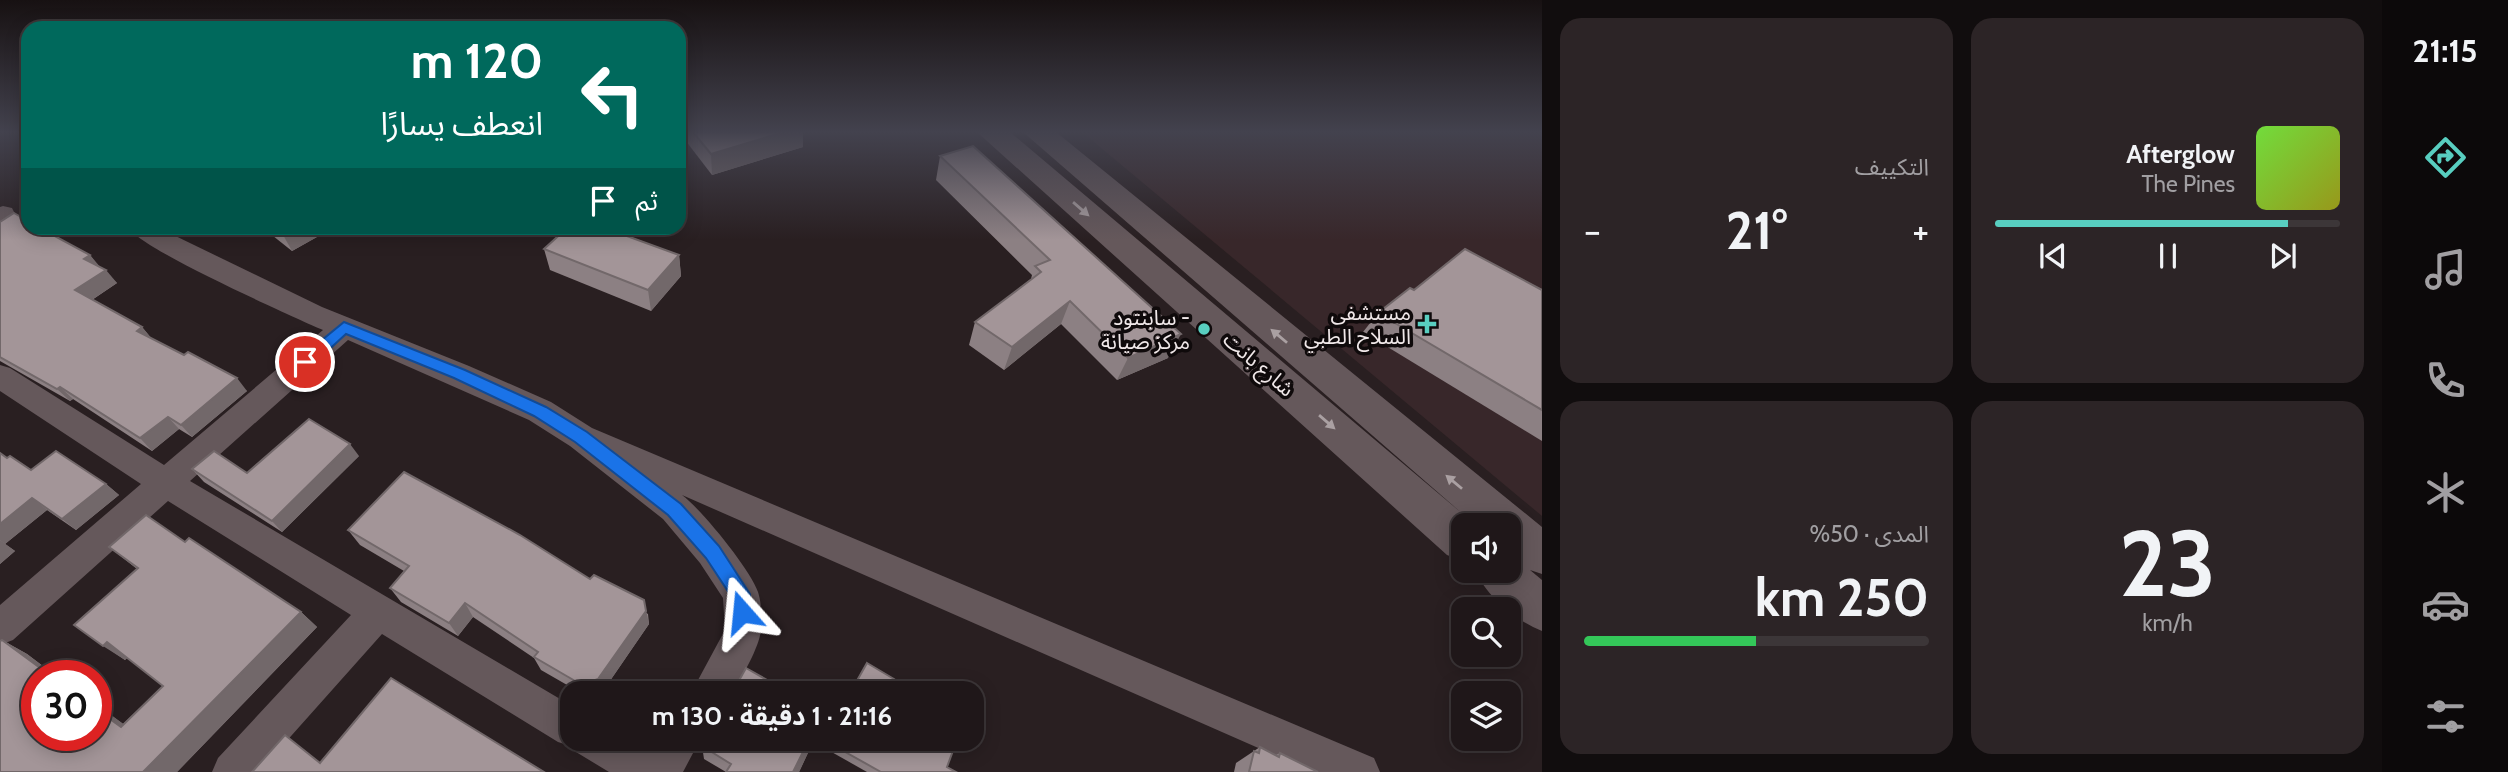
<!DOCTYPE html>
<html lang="ar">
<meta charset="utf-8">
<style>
:root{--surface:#1f1719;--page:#2c2426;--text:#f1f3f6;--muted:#a19fa2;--line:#3c3638;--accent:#58cec0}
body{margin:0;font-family:Cabin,"Noto Sans Arabic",sans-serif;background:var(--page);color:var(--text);direction:rtl;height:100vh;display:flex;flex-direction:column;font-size:26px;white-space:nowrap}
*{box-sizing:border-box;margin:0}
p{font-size:23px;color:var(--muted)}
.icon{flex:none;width:38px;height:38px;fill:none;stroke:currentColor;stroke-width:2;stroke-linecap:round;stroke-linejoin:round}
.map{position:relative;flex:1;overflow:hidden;direction:ltr}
.panel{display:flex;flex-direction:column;gap:18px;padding:18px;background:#110d0e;width:840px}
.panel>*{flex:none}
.top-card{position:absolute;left:21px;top:21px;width:665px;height:214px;border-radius:21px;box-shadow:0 4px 18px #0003,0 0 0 2px var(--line);direction:rtl;background:#00695c;color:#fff;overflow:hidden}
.fabs{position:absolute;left:1451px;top:513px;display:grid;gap:14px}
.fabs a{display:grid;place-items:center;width:70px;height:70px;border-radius:14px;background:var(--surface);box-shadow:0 4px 18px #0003,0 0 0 2px var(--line);font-size:35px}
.speed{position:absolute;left:21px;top:660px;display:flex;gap:14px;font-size:35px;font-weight:700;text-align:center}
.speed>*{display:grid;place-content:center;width:91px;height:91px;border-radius:50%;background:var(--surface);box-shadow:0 4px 18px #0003,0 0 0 2px var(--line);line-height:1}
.speed .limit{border:10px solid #d22;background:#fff;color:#111}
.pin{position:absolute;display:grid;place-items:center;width:60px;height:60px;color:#fff;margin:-30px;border:4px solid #fff;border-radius:50%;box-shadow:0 2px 7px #0007}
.me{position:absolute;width:77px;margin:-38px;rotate:342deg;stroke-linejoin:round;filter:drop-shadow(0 0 5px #0008)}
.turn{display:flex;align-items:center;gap:24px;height:147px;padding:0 28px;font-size:32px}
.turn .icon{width:91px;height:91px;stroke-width:2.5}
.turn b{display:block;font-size:49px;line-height:60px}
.then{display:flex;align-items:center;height:66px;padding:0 28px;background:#0003;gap:14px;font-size:26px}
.big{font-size:52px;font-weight:700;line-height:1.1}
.panel .tile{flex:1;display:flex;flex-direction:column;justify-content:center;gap:10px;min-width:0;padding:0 24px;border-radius:21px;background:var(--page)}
.panel .dial{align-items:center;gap:0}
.dial b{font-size:91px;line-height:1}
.song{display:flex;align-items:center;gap:21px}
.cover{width:84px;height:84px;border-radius:10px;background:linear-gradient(135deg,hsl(100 70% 55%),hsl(60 70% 35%))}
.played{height:7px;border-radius:4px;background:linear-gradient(90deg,var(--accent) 85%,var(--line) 85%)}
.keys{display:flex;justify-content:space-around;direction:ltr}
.heat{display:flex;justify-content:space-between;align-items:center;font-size:38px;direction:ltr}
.charge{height:10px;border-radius:5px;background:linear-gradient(90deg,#34c759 50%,var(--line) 0)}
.panel .tiles{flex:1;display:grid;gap:18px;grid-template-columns:repeat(2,1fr)}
.trip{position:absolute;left:560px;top:681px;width:424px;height:70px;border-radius:21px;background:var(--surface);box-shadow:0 4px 18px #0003,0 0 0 2px var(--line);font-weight:700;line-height:70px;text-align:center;direction:rtl}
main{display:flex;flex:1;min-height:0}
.tabs{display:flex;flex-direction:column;width:126px;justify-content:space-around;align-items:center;background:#0c090a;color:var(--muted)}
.tabs .icon{width:49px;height:49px}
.tabs .current{color:var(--accent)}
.tabs b{font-size:32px;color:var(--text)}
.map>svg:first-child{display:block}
.built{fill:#38272a}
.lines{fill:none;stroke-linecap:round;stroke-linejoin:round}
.minor{fill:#65585b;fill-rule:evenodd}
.secondary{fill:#65585b;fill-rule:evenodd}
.wall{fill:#8c8083}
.shaded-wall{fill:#72686a}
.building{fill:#a39598;stroke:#72686a;stroke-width:2}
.oneway{fill:#aaa0a2}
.route{fill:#1a73e8;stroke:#114b97;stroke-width:2}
.poi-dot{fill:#58cec0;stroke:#0f0a0b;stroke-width:2.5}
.labels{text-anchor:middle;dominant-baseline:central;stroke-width:7;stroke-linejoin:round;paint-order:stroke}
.poi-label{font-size:21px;fill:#f0e8e9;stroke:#0f0a0b;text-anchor:end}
.street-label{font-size:21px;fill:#f0e8e9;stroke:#0f0a0b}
</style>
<main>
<nav class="tabs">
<b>21:15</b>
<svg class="icon current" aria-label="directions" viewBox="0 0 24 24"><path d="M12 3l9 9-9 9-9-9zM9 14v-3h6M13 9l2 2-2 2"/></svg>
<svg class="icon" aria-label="music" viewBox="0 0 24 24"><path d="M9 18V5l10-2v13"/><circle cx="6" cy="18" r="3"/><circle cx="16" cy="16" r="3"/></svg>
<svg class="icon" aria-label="phone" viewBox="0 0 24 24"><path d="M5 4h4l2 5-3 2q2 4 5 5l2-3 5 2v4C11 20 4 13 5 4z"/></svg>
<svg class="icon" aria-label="climate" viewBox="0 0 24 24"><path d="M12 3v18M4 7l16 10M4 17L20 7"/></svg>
<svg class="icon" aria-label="car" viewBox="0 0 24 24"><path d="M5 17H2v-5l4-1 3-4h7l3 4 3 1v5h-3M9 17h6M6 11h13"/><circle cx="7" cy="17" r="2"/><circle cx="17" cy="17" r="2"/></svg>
<svg class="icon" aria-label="filters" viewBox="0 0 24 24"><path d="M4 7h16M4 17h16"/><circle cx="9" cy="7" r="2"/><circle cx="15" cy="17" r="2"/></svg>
</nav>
<section class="panel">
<div class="tiles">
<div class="tile">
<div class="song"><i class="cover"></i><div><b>Afterglow</b><p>The Pines</p></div></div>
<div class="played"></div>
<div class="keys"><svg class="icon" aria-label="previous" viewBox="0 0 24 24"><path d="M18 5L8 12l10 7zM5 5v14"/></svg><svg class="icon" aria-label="pause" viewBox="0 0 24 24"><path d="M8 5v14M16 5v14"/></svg><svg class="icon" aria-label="next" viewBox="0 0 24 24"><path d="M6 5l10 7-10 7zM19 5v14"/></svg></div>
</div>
<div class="tile"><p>التكييف</p>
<div class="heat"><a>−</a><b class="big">21°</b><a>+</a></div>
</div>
<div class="tile dial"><b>23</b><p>km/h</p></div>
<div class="tile"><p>المدى · 50%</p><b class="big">250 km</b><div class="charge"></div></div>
</div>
</section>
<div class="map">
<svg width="1542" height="772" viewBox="0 0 1542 772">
<rect width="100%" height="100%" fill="#291f21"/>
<path class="built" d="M1082 132H1542V516Z"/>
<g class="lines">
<g class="minor">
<path d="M3 206 12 208 15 214 9 222 0 224V207Z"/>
<path d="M129 228H159L322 307 469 366 551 402 592 428 1374 758 1380 772H1313L682 495C702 510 750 569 758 592 761 601 763 620 761 630 759 648 742 677 732 693H691L725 630 723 598 700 563 663 519 570 446 529 420 348 340 190 481 572 706V738H629L650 751 658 738H701L683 772H609L576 752 574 747 558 742 382 634 259 772H212L218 758 351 615 168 501 13 640 0 645V605L141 484 0 391V365L10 368 164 465 323 330C293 317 139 248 129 228Z"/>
</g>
<path class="secondary" d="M977 132H1010L1464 515 1023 132H1056L1542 527V574L1530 570 1542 580V631C1516 621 1486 596 1475 570H1508V525H1463V561L1447 555Z"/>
</g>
<g class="wall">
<path d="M679 132H803V147L712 175Z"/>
<path d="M940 156 1168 358 1117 380 1061 324 1004 370 969 345 975 322 1031 279 1032 275 936 180Z"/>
<path d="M0 222 90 255 98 266 117 283 92 300 142 327 151 338 247 391 192 437 179 429 152 451 73 399 70 401 0 361Z"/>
<path d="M263 228H333L292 251Z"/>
<path d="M607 228 679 255 681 276 651 311 550 270 544 249Z"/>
<path d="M1414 290H1542V441L1363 332 1378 313Z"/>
<path d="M0 453 7 458 31 470 106 484 119 495 76 530 47 510 5 544 15 551 0 564Z"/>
<path d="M359 456 282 532 204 482 192 469 247 473Z"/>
<path d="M146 515 185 542 189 538 301 612 317 627 177 772H0V641L2 640 27 654 56 676H37V735H96V704L123 724 163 686 127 658 125 660 74 625 137 569 109 547Z"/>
<path d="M348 530 590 579 648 614 649 624 603 691 599 693H581L541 670 534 658 473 617 458 636 401 602 390 588 404 571 360 545Z"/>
<path d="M706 738H815L799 772H726L704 759 702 746Z"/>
<path d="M822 739 947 767 956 772H867L821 746Z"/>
<path d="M1260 747 1276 755 1280 753 1318 772H1234L1236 763Z"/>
</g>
<g class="shaded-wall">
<path d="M784 132H803V147L712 175 711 154Z"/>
<path d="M292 228H333L292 251 282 233Z"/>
<path d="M90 255 101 268 84 259Z"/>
<path d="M679 255 681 276 651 311 648 290Z"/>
<path d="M106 270 117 283 87 303 75 290Z"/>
<path d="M1070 301 1061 324 1004 370 1012 347Z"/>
<path d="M142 327 153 340 137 331Z"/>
<path d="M1181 334 1168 358 1117 380 1128 358Z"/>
<path d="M237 378 247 391 192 437 181 425Z"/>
<path d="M60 387 73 399 70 401 57 389Z"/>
<path d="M168 417 179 429 152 451 140 438Z"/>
<path d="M350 444 359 456 282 532 272 521Z"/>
<path d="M106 484 119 495 76 530 62 519Z"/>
<path d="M32 498 47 510 5 544 0 540V524Z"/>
<path d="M0 540 15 551 0 564Z"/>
<path d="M644 600 649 624 603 691 599 693H586L582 685Z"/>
<path d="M465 603 473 617 458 636 449 623Z"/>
<path d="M301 612 317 627 177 772H143Z"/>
<path d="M2 640 27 654 56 676H51Z"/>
<path d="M107 642 129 656 125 660 103 646Z"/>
<path d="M96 704 144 739 121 727 96 709Z"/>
<path d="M810 738H815L799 772H793Z"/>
</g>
<g class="building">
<path d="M693 132H784L711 154Z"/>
<path d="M973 146 1181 334 1128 358 1070 301 1012 347 975 322 1041 272 1035 266 1050 260 940 156Z"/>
<path d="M14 213 28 221V228H40L90 255 84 259 106 270 75 290 142 327 137 331 184 355 188 352 237 378 181 425 168 417 140 438 60 387 57 389 0 357V222Z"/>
<path d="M275 228H292L282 233Z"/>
<path d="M567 228H605L679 255 648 290 544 249Z"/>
<path d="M1465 249 1542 290V410L1378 313 1410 288 1414 290Z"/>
<path d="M309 419 350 444 272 521 192 469 214 451 247 473Z"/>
<path d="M56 451 106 484 62 519 32 498 0 524V453L7 458 10 456 31 470Z"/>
<path d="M404 472 520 535 590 579 594 575 644 600 646 611 598 679 582 685 534 657 538 652 465 603 449 623 390 588 409 566 348 530Z"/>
<path d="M146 515 185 542 189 538 301 612 143 772H0V641L2 640 51 676H37V735H96V709L121 727 163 686 107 642 103 646 74 625 138 568 109 547Z"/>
<path d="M867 663 894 679 886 693H846L850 684 854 686Z"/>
<path d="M746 668 790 693H732Z"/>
<path d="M391 678 544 772H252L285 735 320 763Z"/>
<path d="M706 738H810L793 772H726L731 764 702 746Z"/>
<path d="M935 738 954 748 947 767 956 772H881L822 739Z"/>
<path d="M1260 747 1279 757 1280 753 1318 772H1249L1254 751 1259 753Z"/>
</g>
<defs><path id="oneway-solid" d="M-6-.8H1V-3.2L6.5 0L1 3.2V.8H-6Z" transform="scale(1.75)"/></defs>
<g class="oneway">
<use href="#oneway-solid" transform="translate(1081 209) rotate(41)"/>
<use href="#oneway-solid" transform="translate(1279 336) rotate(-140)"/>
<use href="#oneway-solid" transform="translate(1327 422) rotate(41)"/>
<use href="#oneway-solid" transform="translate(1454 482) rotate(-140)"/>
</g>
<linearGradient id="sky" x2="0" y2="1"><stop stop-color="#171112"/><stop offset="0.55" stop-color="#43424e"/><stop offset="1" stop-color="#43424e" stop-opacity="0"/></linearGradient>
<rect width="1542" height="240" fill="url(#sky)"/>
<path class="route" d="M344 322 465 370 546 407 587 432 681 504 719 546 750 594 751 612 748 618 742 621 735 618 731 596 706 558 668 515 575 442 534 416 454 378 346 334 311 366H300L297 362 300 358Z"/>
<g class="poi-dot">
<path d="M1423.5 313.5h7v7h7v7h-7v7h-7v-7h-7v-7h7z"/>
<circle cx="1204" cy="329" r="7"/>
</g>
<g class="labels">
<g class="poi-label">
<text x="1411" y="312">مستشفى<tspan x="1411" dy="24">السلاح الطبي</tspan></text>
<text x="1190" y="317">سابنتود -<tspan x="1190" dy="24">مركز صيانة</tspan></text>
</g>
<g class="street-label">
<text transform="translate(1259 364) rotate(41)">شارع بانت</text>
</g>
</g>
</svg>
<div class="fabs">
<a><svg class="icon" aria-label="sound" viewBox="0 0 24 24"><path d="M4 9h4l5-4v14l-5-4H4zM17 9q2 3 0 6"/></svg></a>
<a><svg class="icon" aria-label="search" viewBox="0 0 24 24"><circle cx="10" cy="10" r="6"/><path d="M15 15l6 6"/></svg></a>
<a><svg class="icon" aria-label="layers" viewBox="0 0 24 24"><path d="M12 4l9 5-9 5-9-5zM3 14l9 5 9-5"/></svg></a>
</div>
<div class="speed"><div class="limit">30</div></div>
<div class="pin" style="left:305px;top:362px;background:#d93025"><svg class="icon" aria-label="arrive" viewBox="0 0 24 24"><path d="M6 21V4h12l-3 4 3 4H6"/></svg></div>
<svg class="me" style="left:742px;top:612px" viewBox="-20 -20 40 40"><path d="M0-17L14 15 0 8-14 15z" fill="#1a73e8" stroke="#fff" stroke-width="4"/></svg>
<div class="trip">21:16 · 1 دقيقة · 130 m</div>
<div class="top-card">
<div class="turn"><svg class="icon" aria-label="left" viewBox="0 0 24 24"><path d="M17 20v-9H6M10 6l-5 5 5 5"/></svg><div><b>120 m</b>انعطف يسارًا</div></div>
<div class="then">ثم<svg class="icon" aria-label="arrive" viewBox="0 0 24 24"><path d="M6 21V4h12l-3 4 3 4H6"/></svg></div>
</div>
</div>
</main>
